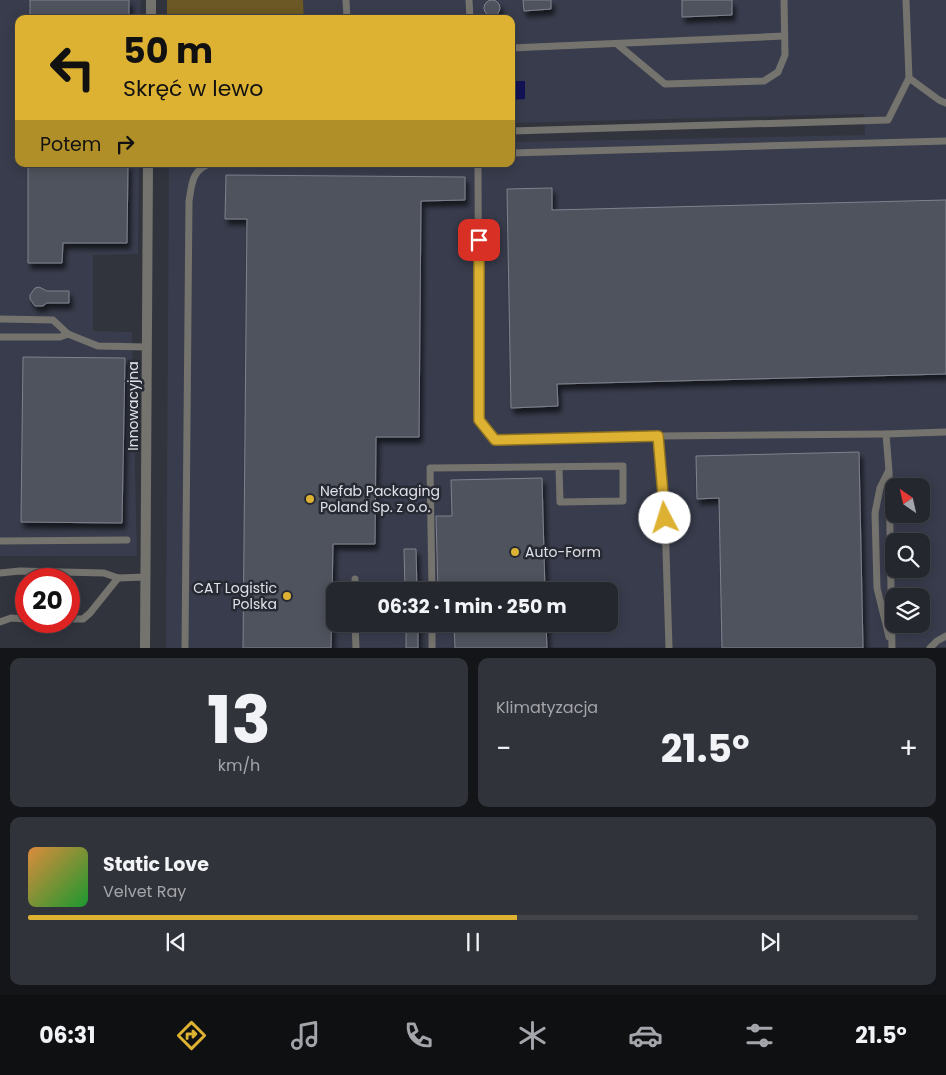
<!DOCTYPE html>
<html lang="pl">
<meta charset="utf-8">
<style>
:root{--surface:#25272e;--page:#31333a;--text:#f1f3f6;--muted:#a3a5aa;--line:#42444a;--accent:#ddb233}
body{margin:0;font-family:Poppins,sans-serif;background:var(--page);color:var(--text);height:100vh;display:flex;flex-direction:column;font-size:19px;white-space:nowrap}
*{box-sizing:border-box;margin:0}
p{font-size:16px;color:var(--muted)}
.icon{flex:none;width:28px;height:28px;fill:none;stroke:currentColor;stroke-width:2;stroke-linecap:round;stroke-linejoin:round}
.map{position:relative;height:648px;overflow:hidden}
.details{display:flex;flex-direction:column;gap:10px;padding:10px;background:#141519;flex:1}
.details>*{flex:none}
.banner{position:absolute;left:15px;top:15px;width:500px;height:152px;border-radius:10px;box-shadow:0 2px 12px #0003,0 0 0 1px var(--line);background:#ddb233;color:#111;overflow:hidden}
.needle{width:32px;rotate:326deg}
.tools{position:absolute;left:885px;top:478px;display:grid;gap:10px}
.tools a{display:grid;place-items:center;width:45px;height:45px;border-radius:10px;background:var(--surface);box-shadow:0 2px 12px #0003,0 0 0 1px var(--line);font-size:25px}
.speed{position:absolute;left:15px;top:568px;display:flex;gap:10px;font-size:25px;font-weight:700;text-align:center}
.speed>*{display:grid;place-content:center;width:65px;height:65px;border-radius:50%;background:var(--surface);box-shadow:0 2px 12px #0003,0 0 0 1px var(--line);line-height:1}
.speed .limit{border:8px solid #d22;background:#fff;color:#111}
.pin{position:absolute;display:grid;place-items:center;width:42px;height:42px;color:#fff;margin:-21px;border-radius:10px;box-shadow:0 2px 8px #0006}
.me{position:absolute;width:55px;margin:-28px;rotate:355deg;stroke-linejoin:round;filter:drop-shadow(0 0 4px #0008)}
.turn{display:flex;align-items:center;gap:18px;height:105px;padding:0 25px;font-size:22px}
.turn .icon{width:65px;height:65px;stroke-width:2.5}
.turn b{display:block;font-size:35px;line-height:42px}
.then{display:flex;align-items:center;height:48px;padding:0 25px;background:#0003;gap:10px;font-size:19px}
.big{font-size:38px;font-weight:700;line-height:1.1}
.details .card{flex:1;display:flex;flex-direction:column;justify-content:center;gap:8px;min-width:0;padding:0 18px;border-radius:10px;background:var(--page)}
.details .dial{align-items:center;gap:0}
.dial b{font-size:65px;line-height:1}
.song{display:flex;align-items:center;gap:15px}
.cover{width:60px;height:60px;border-radius:8px;background:linear-gradient(135deg,hsl(30 70% 55%),hsl(130 70% 35%))}
.played{height:5px;border-radius:2px;background:linear-gradient(90deg,var(--accent) 55%,var(--line) 55%)}
.keys{display:flex;justify-content:space-around;direction:ltr}
.heat{display:flex;justify-content:space-between;align-items:center;font-size:28px;direction:ltr}
.details .tiles{flex:1;display:grid;gap:10px;grid-template-columns:1fr 1fr}
.card:last-child{grid-column:span 2}
.trip{position:absolute;left:326px;top:582px;width:292px;height:50px;border-radius:10px;background:var(--surface);box-shadow:0 2px 12px #0003,0 0 0 1px var(--line);font-weight:700;line-height:50px;text-align:center}
.dock{display:flex;height:80px;justify-content:space-around;align-items:center;background:#0f1012;color:var(--muted)}
.dock .icon{width:35px;height:35px}
.dock .on{color:var(--accent)}
.dock b{font-size:22px;color:var(--text)}
.map>svg:first-child{display:block}
.built{fill:#383c4c;fill-rule:evenodd}
.green{fill:#6b5824}
.water{fill:#121257}
.building{fill:#4f525d;stroke:#7f828e;filter:url(#shadow)}
.lines{fill:none;stroke-linecap:round;stroke-linejoin:round}
.service{stroke:#75736e;stroke-width:7}
.minor{stroke:#75736e;stroke-width:10}
.route-casing{stroke:#907421;stroke-width:12}
.route{stroke:#ddb233;stroke-width:9}
.poi-dot{fill:#ddb233;stroke:#272a33;stroke-width:2}
.labels{text-anchor:middle;dominant-baseline:central;stroke-width:5;stroke-linejoin:round;paint-order:stroke}
.street-label{font-size:14px;fill:#e0e1e8;stroke:#272a33}
.poi-label{font-size:14px;fill:#e0e1e8;stroke:#272a33;text-anchor:start}
</style>
<div class="map">
<svg width="946" height="648" viewBox="0 0 946 648">
<defs>
<filter id="shadow"><feDropShadow dx="3" dy="5.5" stdDeviation="2.5" flood-color="#0009"/></filter>
</defs>
<rect width="100%" height="100%" fill="#31343d"/>
<g class="built">
<path d="M0 0H141L140 19H19V164H139L138 254 93 255V331L132 332 137 556H0Z"/>
<path d="M303 0H946V647L166 648 169 164H511V142L865 135 864 114 511 123V19H304ZM894 486H921V514H894ZM894 541H921V569H894ZM335 591H610V624H335ZM894 596H921V624H894Z"/>
</g>
<path class="green" d="M167 0H303L304 19H167Z"/>
<path class="water" d="M511 81H525V99L511 100Z"/>
<g class="building">
<rect x="30" y="0" width="99" height="19"/>
<path d="M523 0H551V9L524 11Z"/>
<path d="M682 0H732V15L682 17Z"/>
<circle cx="492" cy="8" r="8"/>
<path d="M28 164H128L127 243H63L62 263H28Z"/>
<path d="M226 175 465 177V200L421 201 419 437H376L375 544H333L331 648H243L247 219H225Z"/>
<path d="M552 188V210L946 200V374L557 384 558 406 511 408 507 189Z"/>
<path d="M39 287 47 291H69V303H47L43 306H35L30 299V295L35 288Z"/>
<path d="M23 357 125 358 122 523 21 522Z"/>
<path d="M859 452 863 648H722L719 498 697 499 696 456Z"/>
<path d="M542 478 545 591 438 590 436 516H452L451 480Z"/>
<path d="M404 549H416L417 591H405Z"/>
<rect x="406" y="624" width="12" height="24"/>
<path d="M454 624H546L547 648H455Z"/>
</g>
<g class="lines">
<g class="service">
<path d="M346 0 347 19"/>
<path d="M469 0 470 19"/>
<path d="M617 44 665 84 764 81 778 72 785 55 784 0"/>
<path d="M511 48 784 36"/>
<path d="M909 78 939 100 946 103"/>
<path d="M511 131 888 120 909 78 906 0"/>
<path d="M511 153 946 141"/>
<path d="M478 164 479 420 495 440 658 436 886 434"/>
<path d="M0 319 53 320 68 334 98 346 147 347"/>
<path d="M0 337H60L68 334"/>
<path d="M658 436 665 518 669 648"/>
<path d="M888 472 880 488 875 513 877 588 889 637"/>
<path d="M0 541 127 540"/>
<path d="M0 573 20 571 104 573 118 578 145 577"/>
<path d="M355 579V591"/>
<path d="M432 591 430 468 623 466V501L560 502 559 467"/>
<path d="M69 619H83L90 613 118 578"/>
<path d="M0 622 11 618 26 619"/>
<path d="M355 624 356 648"/>
<path d="M432 624V648"/>
<path d="M185 648 189 201C192 185 191 171 209 164"/>
<path d="M892 648 889 471 886 434 946 432"/>
<path d="M930 648 937 641 946 636"/>
</g>
<g class="minor">
<path d="M151 19V0"/>
<path d="M145 648 148 164"/>
</g>
</g>
<g class="lines">
<defs>
<path id="route" d="M479 240V420L495 440 658 436 665 518"/>
</defs>
<use href="#route" class="route-casing"/>
<use href="#route" class="route"/>
</g>
<g class="poi-dot">
<circle cx="310" cy="499" r="5"/>
<circle cx="515" cy="552" r="5"/>
<circle cx="287" cy="596" r="5"/>
</g>
<g class="labels">
<g class="street-label">
<text transform="translate(133 406) rotate(-90)">Innowacyjna</text>
</g>
<g class="poi-label">
<text x="320" y="491">Nefab Packaging<tspan x="320" dy="16">Poland Sp. z o.o.</tspan></text>
<text x="525" y="552">Auto-Form</text>
<text x="277" y="588" text-anchor="end">CAT Logistic<tspan x="277" dy="16">Polska</tspan></text>
</g>
</g>
</svg>
<div class="tools">
<a><svg class="needle" viewBox="-14 -14 28 28"><path d="M0-13l5 13h-10z" fill="#e53935"/><path d="M0 13l5-13h-10z" fill="#a3a5aa"/></svg></a>
<a><svg class="icon" aria-label="search" viewBox="0 0 24 24"><circle cx="10" cy="10" r="6"/><path d="M15 15l6 6"/></svg></a>
<a><svg class="icon" aria-label="layers" viewBox="0 0 24 24"><path d="M12 4l9 5-9 5-9-5zM3 14l9 5 9-5"/></svg></a>
</div>
<div class="speed"><div class="limit">20</div></div>
<div class="pin" style="left:479px;top:240px;background:#d93025"><svg class="icon" aria-label="arrive" viewBox="0 0 24 24"><path d="M6 21V4h12l-3 4 3 4H6"/></svg></div>
<svg class="me" style="left:665px;top:518px" viewBox="-20 -20 40 40"><circle r="19" fill="#fff"/><path d="M0-13L10 11 0 6-10 11z" fill="#ddb233"/></svg>
<div class="trip">06:32 · 1 min · 250 m</div>
<div class="banner">
<div class="turn"><svg class="icon" aria-label="left" viewBox="0 0 24 24"><path d="M17 20v-9H6M10 6l-5 5 5 5"/></svg><div><b>50 m</b>Skręć w lewo</div></div>
<div class="then">Potem<svg class="icon" aria-label="right" viewBox="0 0 24 24"><path d="M7 20v-9h11M14 6l5 5-5 5"/></svg></div>
</div>
</div>
<section class="details">
<div class="tiles">
<div class="card dial"><b>13</b><p>km/h</p></div>
<div class="card"><p>Klimatyzacja</p>
<div class="heat"><a>−</a><b class="big">21.5°</b><a>+</a></div>
</div>
<div class="card">
<div class="song"><i class="cover"></i><div><b>Static Love</b><p>Velvet Ray</p></div></div>
<div class="played"></div>
<div class="keys"><svg class="icon" aria-label="previous" viewBox="0 0 24 24"><path d="M18 5L8 12l10 7zM5 5v14"/></svg><svg class="icon" aria-label="pause" viewBox="0 0 24 24"><path d="M8 5v14M16 5v14"/></svg><svg class="icon" aria-label="next" viewBox="0 0 24 24"><path d="M6 5l10 7-10 7zM19 5v14"/></svg></div>
</div>
</div>
</section>
<nav class="dock">
<b>06:31</b>
<svg class="icon on" aria-label="directions" viewBox="0 0 24 24"><path d="M12 3l9 9-9 9-9-9zM9 14v-3h6M13 9l2 2-2 2"/></svg>
<svg class="icon" aria-label="music" viewBox="0 0 24 24"><path d="M9 18V5l10-2v13"/><circle cx="6" cy="18" r="3"/><circle cx="16" cy="16" r="3"/></svg>
<svg class="icon" aria-label="phone" viewBox="0 0 24 24"><path d="M5 4h4l2 5-3 2q2 4 5 5l2-3 5 2v4C11 20 4 13 5 4z"/></svg>
<svg class="icon" aria-label="climate" viewBox="0 0 24 24"><path d="M12 3v18M4 7l16 10M4 17L20 7"/></svg>
<svg class="icon" aria-label="car" viewBox="0 0 24 24"><path d="M5 17H2v-5l4-1 3-4h7l3 4 3 1v5h-3M9 17h6M6 11h13"/><circle cx="7" cy="17" r="2"/><circle cx="17" cy="17" r="2"/></svg>
<svg class="icon" aria-label="filters" viewBox="0 0 24 24"><path d="M4 7h16M4 17h16"/><circle cx="9" cy="7" r="2"/><circle cx="15" cy="17" r="2"/></svg>
<b>21.5°</b>
</nav>
